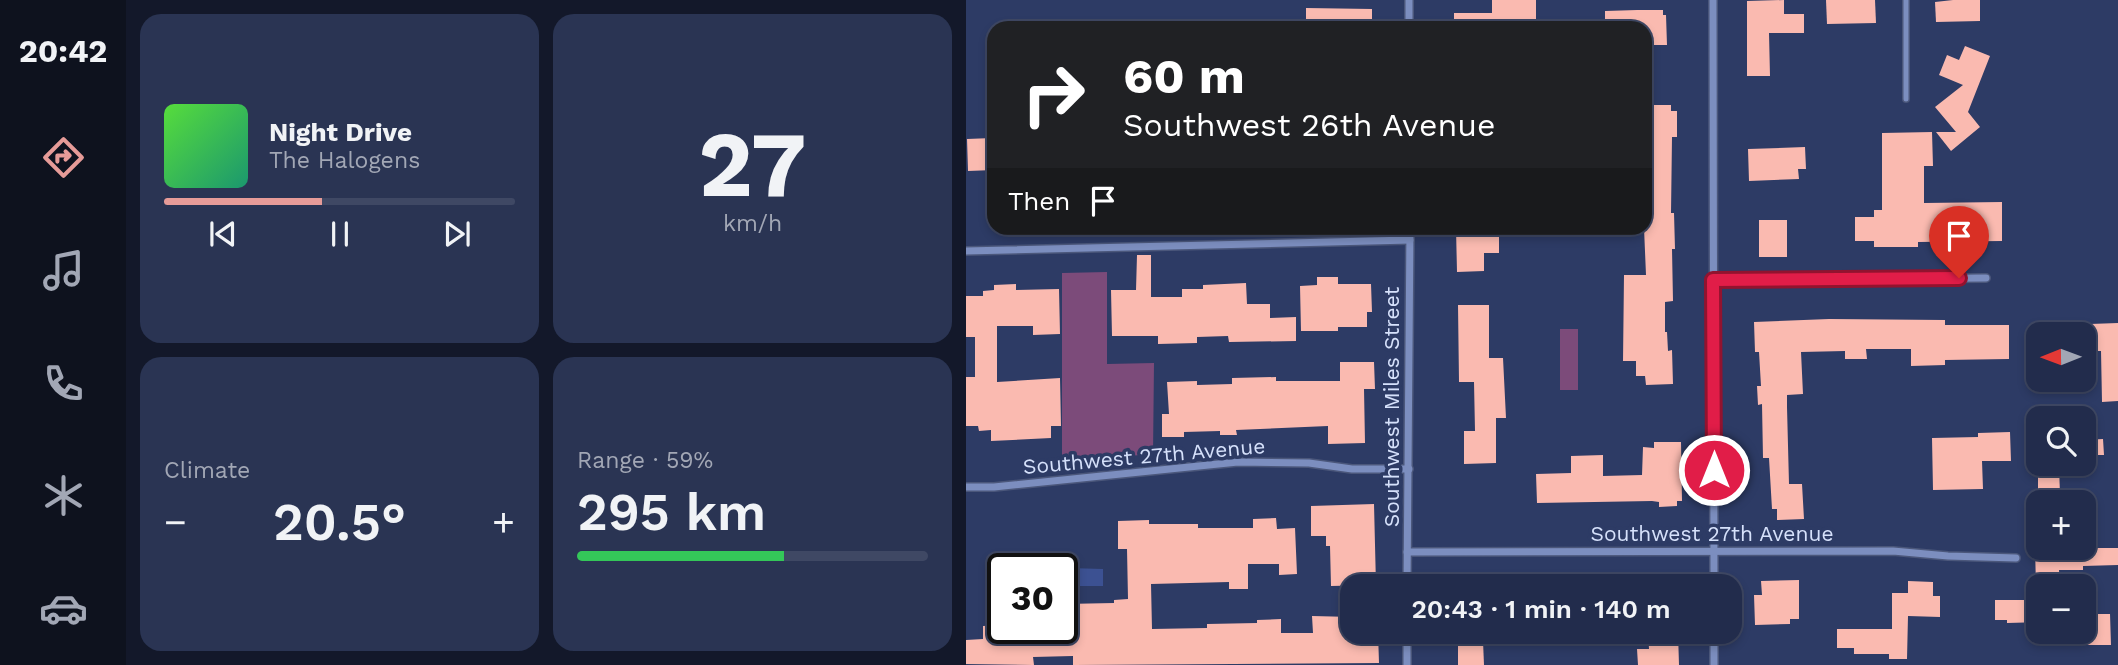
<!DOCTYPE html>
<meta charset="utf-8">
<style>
:root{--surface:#222c4c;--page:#2a3453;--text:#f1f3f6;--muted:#a2a7b5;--line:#3f4864;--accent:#e69b98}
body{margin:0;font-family:"Work Sans",sans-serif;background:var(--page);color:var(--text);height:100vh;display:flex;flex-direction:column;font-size:26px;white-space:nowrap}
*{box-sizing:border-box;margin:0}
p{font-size:23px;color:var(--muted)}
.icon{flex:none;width:38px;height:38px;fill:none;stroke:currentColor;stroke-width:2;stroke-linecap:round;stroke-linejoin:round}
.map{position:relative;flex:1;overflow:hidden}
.panel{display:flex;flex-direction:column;gap:14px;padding:14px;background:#13182a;width:840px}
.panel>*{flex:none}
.guide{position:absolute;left:21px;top:21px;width:665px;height:214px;border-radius:21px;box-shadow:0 4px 10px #0003,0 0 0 2px var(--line);background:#202124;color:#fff;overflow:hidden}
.needle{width:46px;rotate:269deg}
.fabs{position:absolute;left:1060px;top:322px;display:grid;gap:14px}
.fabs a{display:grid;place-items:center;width:70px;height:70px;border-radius:14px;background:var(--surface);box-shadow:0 4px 10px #0003,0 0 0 2px var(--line);font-size:35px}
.speed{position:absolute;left:21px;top:553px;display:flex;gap:14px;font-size:35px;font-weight:700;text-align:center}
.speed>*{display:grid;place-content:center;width:91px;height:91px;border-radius:50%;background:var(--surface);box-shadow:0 4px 10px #0003,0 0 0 2px var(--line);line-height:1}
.speed .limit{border:4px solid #111;border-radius:10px;background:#fff;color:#111}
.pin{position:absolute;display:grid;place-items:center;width:60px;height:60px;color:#fff;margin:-72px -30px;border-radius:50% 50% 50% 0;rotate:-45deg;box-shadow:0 0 7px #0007}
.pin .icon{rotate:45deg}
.me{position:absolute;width:77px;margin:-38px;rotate:0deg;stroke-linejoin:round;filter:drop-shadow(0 0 5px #0008)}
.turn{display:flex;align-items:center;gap:24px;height:147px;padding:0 21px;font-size:32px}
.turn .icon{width:91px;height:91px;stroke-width:2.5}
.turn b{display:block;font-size:49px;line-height:60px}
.then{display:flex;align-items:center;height:66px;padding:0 21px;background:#0003;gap:14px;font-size:26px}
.big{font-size:52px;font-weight:600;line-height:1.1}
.panel .widget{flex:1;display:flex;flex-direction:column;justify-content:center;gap:10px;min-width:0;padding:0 24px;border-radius:21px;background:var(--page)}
.panel .dial{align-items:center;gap:0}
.dial b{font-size:91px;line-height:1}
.song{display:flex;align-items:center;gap:21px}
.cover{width:84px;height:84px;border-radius:10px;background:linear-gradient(135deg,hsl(110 70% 55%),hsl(160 70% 35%))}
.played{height:7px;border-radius:4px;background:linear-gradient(90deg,var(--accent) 45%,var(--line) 45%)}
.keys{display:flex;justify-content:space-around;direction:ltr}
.heat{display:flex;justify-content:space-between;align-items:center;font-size:38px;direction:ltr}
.charge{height:10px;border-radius:5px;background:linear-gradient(90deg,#34c759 59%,var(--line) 0)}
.panel .tiles{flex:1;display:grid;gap:14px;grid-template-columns:repeat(2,1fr)}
.trip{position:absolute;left:374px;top:574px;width:402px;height:70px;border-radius:21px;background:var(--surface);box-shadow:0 4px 10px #0003,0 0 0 2px var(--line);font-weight:600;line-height:70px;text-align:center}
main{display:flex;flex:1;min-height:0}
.menu{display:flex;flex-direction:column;width:126px;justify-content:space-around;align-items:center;background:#0e121e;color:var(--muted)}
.menu .icon{width:49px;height:49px}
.menu .on{color:var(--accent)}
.menu b{font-size:32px;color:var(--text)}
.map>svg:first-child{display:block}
.green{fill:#7c4b7a}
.water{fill:#3c5192}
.building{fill:#fabab0}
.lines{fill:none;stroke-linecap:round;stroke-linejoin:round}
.service-casing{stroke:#4b577b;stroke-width:8}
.minor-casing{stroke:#4b577b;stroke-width:10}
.service{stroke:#7c8ebf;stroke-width:5}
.minor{stroke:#7c8ebf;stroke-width:7}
.route-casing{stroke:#92132f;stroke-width:18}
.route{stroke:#e11d48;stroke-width:12}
.labels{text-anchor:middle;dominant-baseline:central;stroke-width:7;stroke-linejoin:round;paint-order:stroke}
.street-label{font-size:21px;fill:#d6e1fb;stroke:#2d3b65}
</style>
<main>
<nav class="menu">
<b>20:42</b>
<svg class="icon on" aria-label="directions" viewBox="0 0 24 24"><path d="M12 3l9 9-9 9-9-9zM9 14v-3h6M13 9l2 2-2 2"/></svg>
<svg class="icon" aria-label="music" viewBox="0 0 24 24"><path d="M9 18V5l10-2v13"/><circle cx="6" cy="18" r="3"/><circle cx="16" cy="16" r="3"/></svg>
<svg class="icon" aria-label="phone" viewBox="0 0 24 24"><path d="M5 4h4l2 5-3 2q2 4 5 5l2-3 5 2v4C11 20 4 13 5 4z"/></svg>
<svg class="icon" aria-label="climate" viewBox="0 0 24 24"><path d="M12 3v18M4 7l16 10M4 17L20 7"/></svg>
<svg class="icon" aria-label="car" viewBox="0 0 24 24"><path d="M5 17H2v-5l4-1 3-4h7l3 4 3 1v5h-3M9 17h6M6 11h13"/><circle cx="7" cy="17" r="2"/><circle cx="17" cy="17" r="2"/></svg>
</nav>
<section class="panel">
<div class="tiles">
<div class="widget">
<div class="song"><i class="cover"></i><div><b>Night Drive</b><p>The Halogens</p></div></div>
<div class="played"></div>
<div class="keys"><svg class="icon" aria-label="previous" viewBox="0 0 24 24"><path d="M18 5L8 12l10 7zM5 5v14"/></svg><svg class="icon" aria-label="pause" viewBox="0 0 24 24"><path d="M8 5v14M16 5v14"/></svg><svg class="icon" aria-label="next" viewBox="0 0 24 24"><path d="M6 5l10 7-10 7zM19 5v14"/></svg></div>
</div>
<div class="widget dial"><b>27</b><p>km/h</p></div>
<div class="widget"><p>Climate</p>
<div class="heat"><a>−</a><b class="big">20.5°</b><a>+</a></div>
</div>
<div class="widget"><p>Range · 59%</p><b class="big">295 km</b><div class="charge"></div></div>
</div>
</section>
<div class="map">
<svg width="1152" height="665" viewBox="0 0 1152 665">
<rect width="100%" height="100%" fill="#2d3b65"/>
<g class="green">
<path d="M141 272V364L188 363 187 455 96 457V273Z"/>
<rect x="594" y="329" width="18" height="61"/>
</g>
<path class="water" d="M103 568 137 569V586H103Z"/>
<g class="building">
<path d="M526 0H570V28H488V13H526Z"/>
<path d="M818 0V14H838V33H803L804 76H781V1Z"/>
<path d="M860 0H909L910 23 861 24Z"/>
<path d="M987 0H1014V21L970 22 969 2Z"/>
<path d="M340 8 406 9V28H340Z"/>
<path d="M671 10H697V15H700L701 45H679V28H639V11Z"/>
<path d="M999 46 1024 56 1002 112 1014 127 985 151 970 132H990L969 107 997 85 973 75 981 55 993 60Z"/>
<path d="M681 105H705V111H711V137H706L705 213H708L709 249H706L707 301 699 302V332H701L702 351 706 350 707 384 680 385 679 376H670V361H657L658 275H680L678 228 679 184H682V137H679Z"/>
<path d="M966 132 967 166H958V203L1036 202V241L952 242V247H908V241H889V217H908V210H916V133Z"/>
<path d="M26 138 28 170 2 171 1 139Z"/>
<path d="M839 147 840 169H832L833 179 783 181 782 149Z"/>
<rect x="793" y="220" width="28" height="37"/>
<path d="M490 228H519V233H533V253H518V271L491 272Z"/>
<path d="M171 255H185V297H216V289H237V285L280 283 281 304H304V318L330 317V341L263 342 262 336 231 337V343L192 344V336H146L145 290H170Z"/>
<path d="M351 277H372V284H405L406 312H401V327H372V331H335L334 286 351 285Z"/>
<path d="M50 284V290L93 289 94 334 67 335V326H31V382L94 378 95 426H85V438L25 441V430L13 431 12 426H0V377H9V337H0V296H17V291L28 290V285Z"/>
<path d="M492 305H523V358H537L540 418H530V463L498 464V431H509L508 382H493Z"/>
<path d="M863 319 979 320V325H1043V359L979 360V365L945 366V349H900L901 359H879V351L835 352 837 394 821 395V407L823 484H836L838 519 811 520V509H806L803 458H797L796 404 792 405 791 386H795L793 352H789L788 322Z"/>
<path d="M1152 323V401L1136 402 1135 351H1118V330H1124V324Z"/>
<path d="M374 362H408L409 389H398L399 443 362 444V426L270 430 271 435H254V431L218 432V437H196V414H203L201 382 231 381V385L266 384V378L310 377V381H374Z"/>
<path d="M1044 432 1045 461H1016L1017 489 967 490 966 438 1012 437V433Z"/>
<path d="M1137 439 1138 455H1118V440Z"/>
<path d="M688 442H715L716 501H711V506L693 507V502L686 501 571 503 570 474 605 473V456L637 455V476L676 475 677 447 688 448Z"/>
<path d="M1072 467H1093L1094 494H1072Z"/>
<path d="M408 504 410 585 365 586 364 546H360V536H345V506Z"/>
<path d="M310 518 311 529 329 528 331 574 313 575V564H282V589H263V582L185 584 186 629 241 628V624L291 623V620L315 619V633H347L346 616 387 617V632H412L413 663 107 665V656L67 657 68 665 0 664V640L17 639V626L37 625V628H40V638L100 640 99 604 148 603V600L162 599 161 549H152V521L183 520V524H232V528H287V519Z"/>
<path d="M1069 548H1152V565L1117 566V570H1093L1094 586H1070Z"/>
<path d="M833 580V619H824V624L789 625 788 595H796L795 581Z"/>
<path d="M942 581 967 582V596H974V617L942 616 941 659H923V654H888V648H871V629H926V593H942Z"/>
<path d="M1029 600H1073V622L1041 623V620H1029Z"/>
<path d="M1118 614H1144L1145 645H1118Z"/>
<path d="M682 632H712L713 665H672L671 649H683Z"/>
<path d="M517 641 518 665H492V642Z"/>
</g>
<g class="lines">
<defs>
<path id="service" d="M940 99V0"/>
<g id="minor">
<path d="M443 0V28"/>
<path d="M747 0 748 586"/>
<path d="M0 251 444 240"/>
<path d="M747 280 1020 278"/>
<path d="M0 487H28L272 462 343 463 386 469H443"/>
<path d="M441 552 927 551 982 556 1050 558"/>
<path d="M441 586 444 228"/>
<path d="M441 632V665"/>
<path d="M748 632V665"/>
</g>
</defs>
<use href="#service" class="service-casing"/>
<use href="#minor" class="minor-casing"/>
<use href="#service" class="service"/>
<use href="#minor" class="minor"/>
</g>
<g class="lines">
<defs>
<path id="route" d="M748 470 747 280 993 278"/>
</defs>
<use href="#route" class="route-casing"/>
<use href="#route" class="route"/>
</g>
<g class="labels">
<g class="street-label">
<text transform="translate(425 407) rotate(-90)">Southwest Miles Street</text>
<text transform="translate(178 456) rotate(-5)">Southwest 27th Avenue</text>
<text x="746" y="533">Southwest 27th Avenue</text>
</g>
</g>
</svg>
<div class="fabs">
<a><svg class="needle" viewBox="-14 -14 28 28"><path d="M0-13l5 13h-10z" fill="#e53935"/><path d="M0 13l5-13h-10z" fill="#a2a7b5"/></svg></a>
<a><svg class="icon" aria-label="search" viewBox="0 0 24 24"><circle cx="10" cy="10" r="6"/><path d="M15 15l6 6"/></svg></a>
<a>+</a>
<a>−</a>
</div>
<div class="speed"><div class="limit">30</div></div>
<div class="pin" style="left:993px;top:278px;background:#d93025"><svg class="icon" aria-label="arrive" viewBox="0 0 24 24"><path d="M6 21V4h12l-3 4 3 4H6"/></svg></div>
<svg class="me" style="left:748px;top:470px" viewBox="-20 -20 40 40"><circle r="17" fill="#e11d48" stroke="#fff" stroke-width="3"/><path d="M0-11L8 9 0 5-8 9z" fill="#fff"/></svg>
<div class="trip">20:43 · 1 min · 140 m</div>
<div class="guide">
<div class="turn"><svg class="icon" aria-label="right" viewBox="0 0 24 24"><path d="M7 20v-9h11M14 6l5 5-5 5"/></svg><div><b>60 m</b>Southwest 26th Avenue</div></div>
<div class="then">Then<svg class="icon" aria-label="arrive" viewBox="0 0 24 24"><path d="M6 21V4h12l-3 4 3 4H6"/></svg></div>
</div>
</div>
</main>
